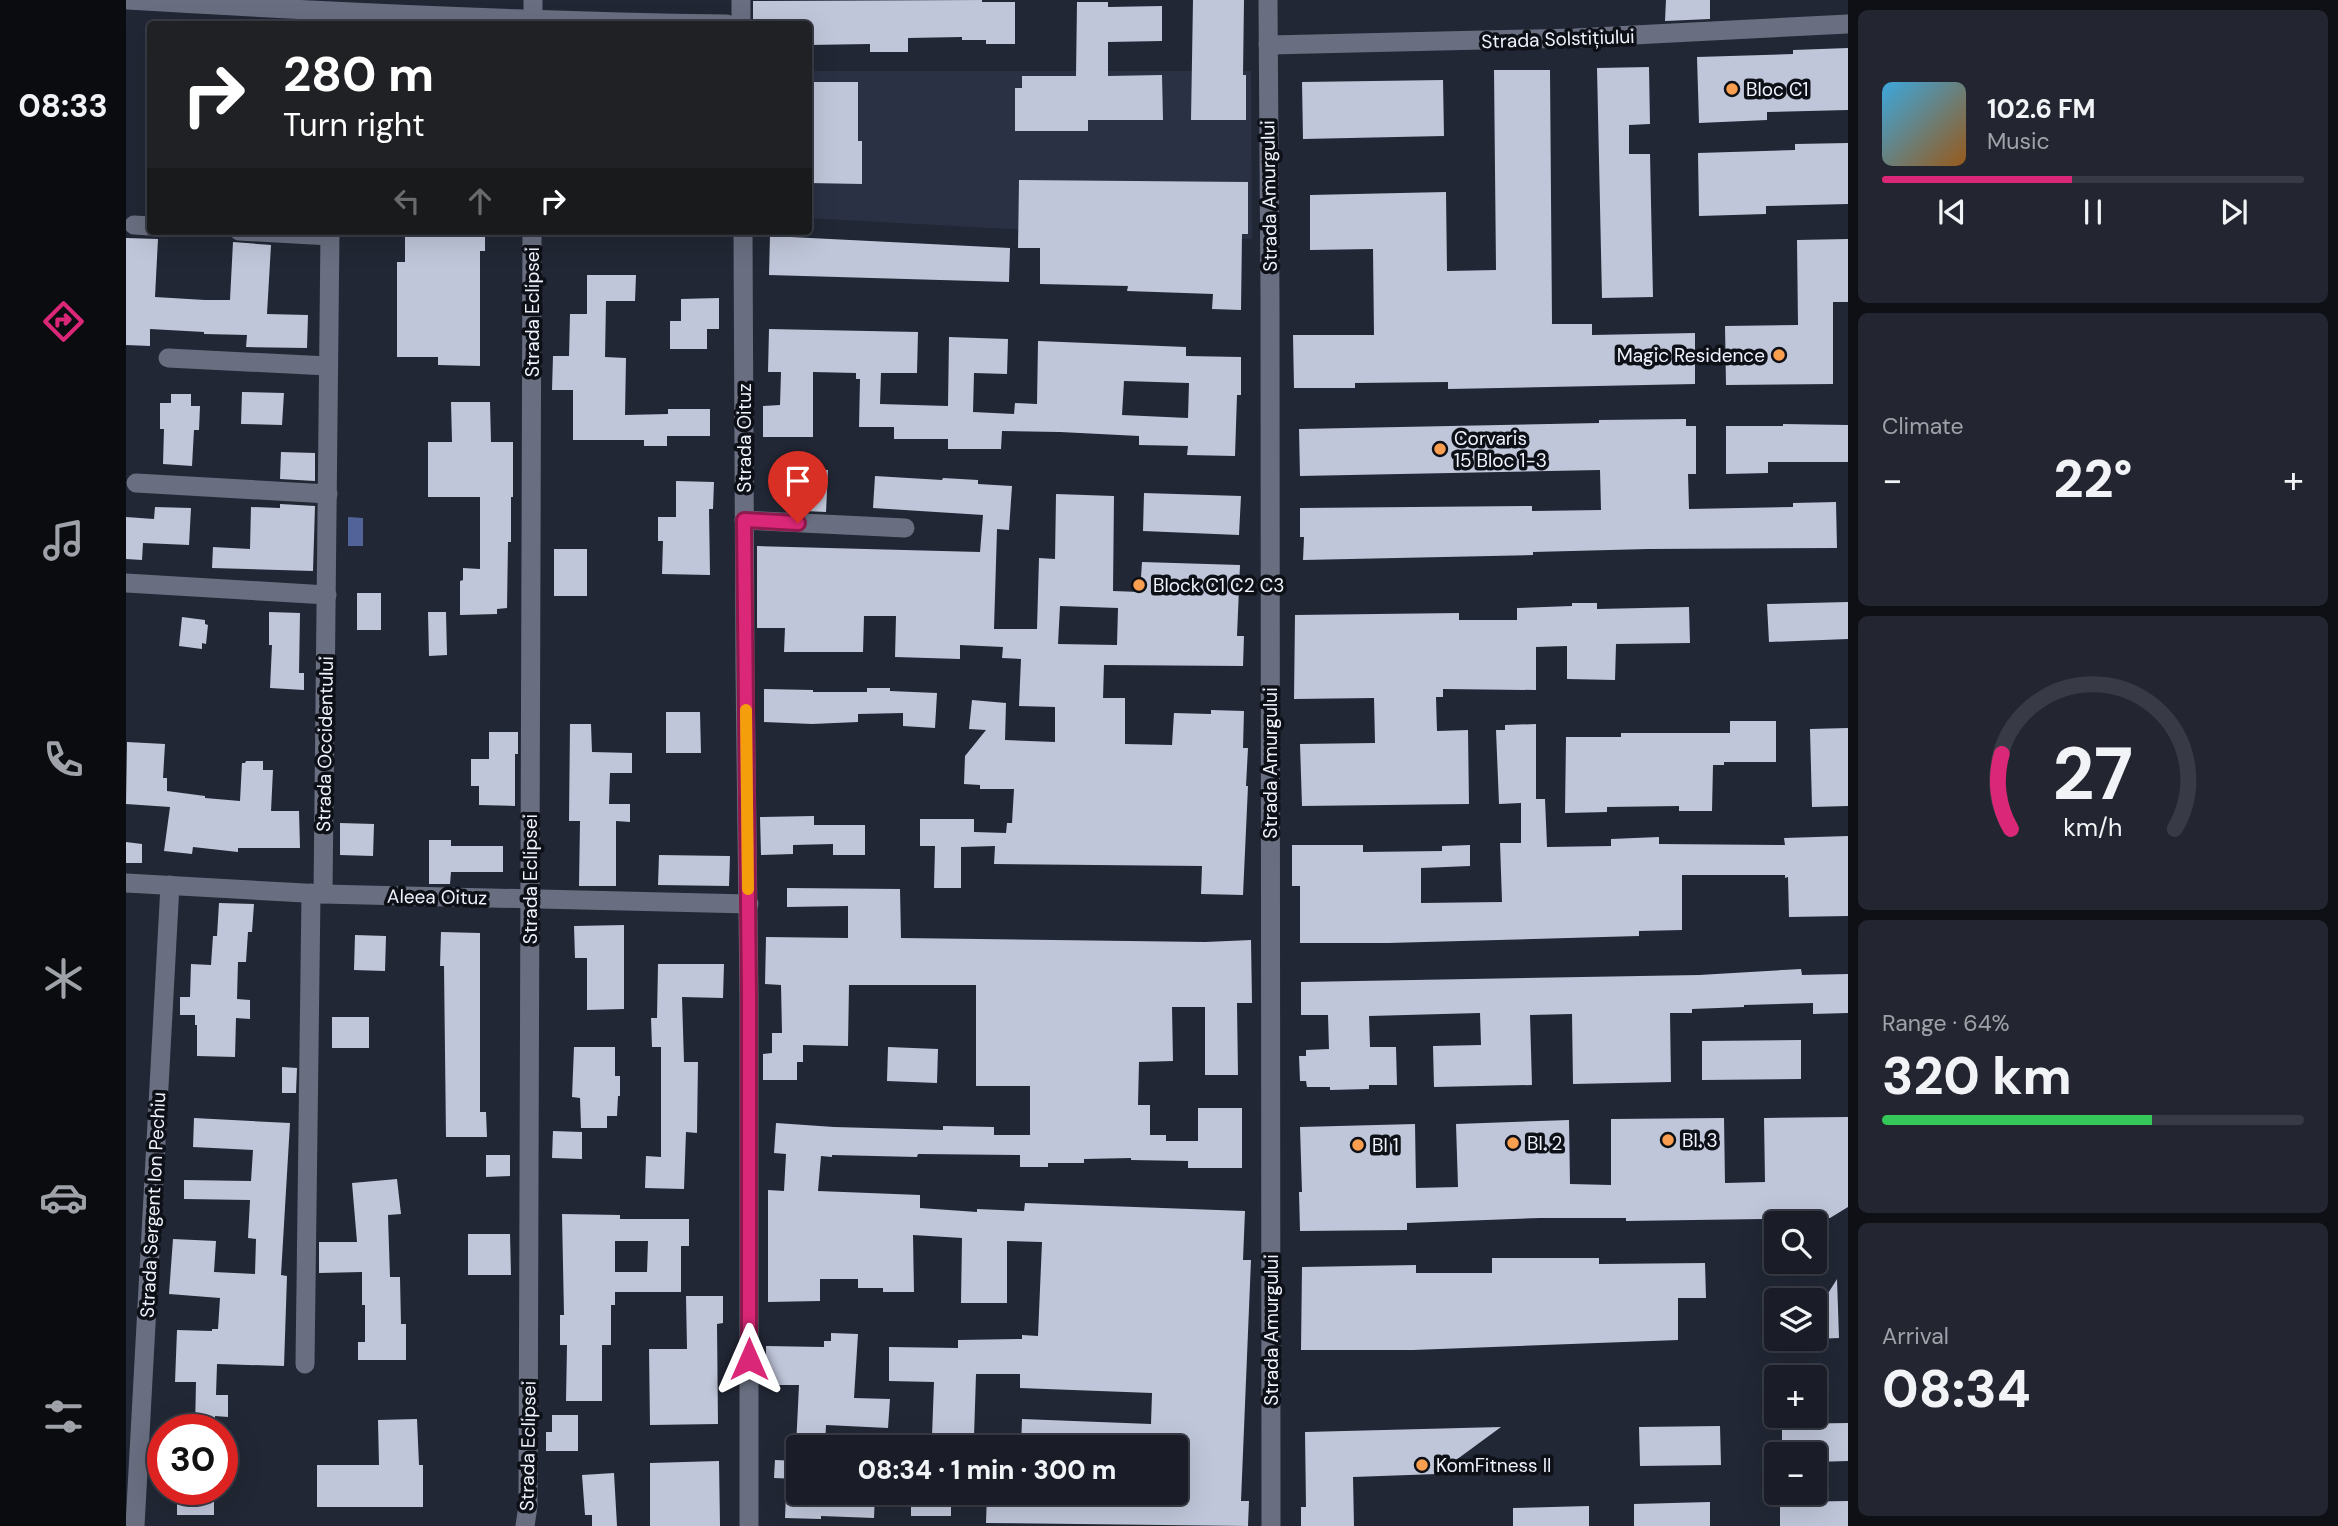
<!DOCTYPE html>
<meta charset="utf-8">
<style>
:root{--surface:#1a1d28;--page:#232630;--text:#f1f3f6;--muted:#9fa2a8;--line:#383b45;--accent:#db2777}
body{margin:0;font-family:"DM Sans",sans-serif;background:var(--page);color:var(--text);height:100vh;display:flex;flex-direction:column;font-size:26px;white-space:nowrap}
*{box-sizing:border-box;margin:0}
p{font-size:23px;color:var(--muted)}
.icon{flex:none;width:38px;height:38px;fill:none;stroke:currentColor;stroke-width:2;stroke-linecap:round;stroke-linejoin:round}
.map{position:relative;flex:1;overflow:hidden}
.side{display:flex;flex-direction:column;gap:10px;padding:10px;background:#0e1016;width:490px}
.side>*{flex:none}
.guide{position:absolute;left:21px;top:21px;width:665px;height:214px;border-radius:7px;box-shadow:0 7px 28px #0002,0 0 0 2px var(--line);background:#202124;color:#fff;overflow:hidden}
.controls{position:absolute;left:1638px;top:1211px;display:grid;gap:14px}
.controls a{display:grid;place-items:center;width:63px;height:63px;border-radius:7px;background:var(--surface);box-shadow:0 7px 28px #0002,0 0 0 2px var(--line);font-size:35px}
.speed{position:absolute;left:21px;top:1414px;display:flex;gap:14px;font-size:35px;font-weight:700;text-align:center}
.speed>*{display:grid;place-content:center;width:91px;height:91px;border-radius:50%;background:var(--surface);box-shadow:0 7px 28px #0002,0 0 0 2px var(--line);line-height:1}
.speed .limit{border:10px solid #d22;background:#fff;color:#111}
.pin{position:absolute;display:grid;place-items:center;width:60px;height:60px;color:#fff;margin:-72px -30px;border-radius:50% 50% 50% 0;rotate:-45deg;box-shadow:0 0 7px #0007}
.pin .icon{rotate:45deg}
.me{position:absolute;width:77px;margin:-38px;rotate:0deg;stroke-linejoin:round;filter:drop-shadow(0 0 5px #0008)}
.turn{display:flex;align-items:center;gap:24px;height:147px;padding:0 21px;font-size:32px}
.turn .icon{width:91px;height:91px;stroke-width:2.5}
.turn b{display:block;font-size:49px;line-height:60px}
.lanes{display:flex;align-items:center;height:66px;padding:0 21px;background:#0003;justify-content:center;gap:35px;direction:ltr}
.lanes .off{opacity:.35}
.big{font-size:52px;font-weight:800;line-height:1.1}
.side .card{flex:1;display:flex;flex-direction:column;justify-content:center;gap:10px;min-width:0;padding:0 24px;border-radius:10px;background:var(--page)}
.side .dial{align-items:center;gap:0}
.dial svg{height:182px;overflow:visible;fill:none;stroke:var(--line);stroke-width:7;stroke-linecap:round;text-anchor:middle}
.dial text{fill:var(--text);stroke:none}
.song{display:flex;align-items:center;gap:21px}
.cover{width:84px;height:84px;border-radius:10px;background:linear-gradient(135deg,hsl(200 70% 55%),hsl(30 70% 35%))}
.played{height:7px;border-radius:4px;background:linear-gradient(90deg,var(--accent) 45%,var(--line) 45%)}
.keys{display:flex;justify-content:space-around;direction:ltr}
.heat{display:flex;justify-content:space-between;align-items:center;font-size:38px;direction:ltr}
.charge{height:10px;border-radius:5px;background:linear-gradient(90deg,#34c759 64%,var(--line) 0)}
.trip{position:absolute;left:660px;top:1435px;width:402px;height:70px;border-radius:7px;background:var(--surface);box-shadow:0 7px 28px #0002,0 0 0 2px var(--line);font-weight:800;line-height:70px;text-align:center}
main{display:flex;flex:1;min-height:0}
.menu{display:flex;flex-direction:column;width:126px;justify-content:space-around;align-items:center;background:#0a0c10;color:var(--muted)}
.menu .icon{width:49px;height:49px}
.menu .current{color:var(--accent)}
.menu b{font-size:32px;color:var(--text)}
.map>svg:first-child{display:block}
.built{fill:#2a3144}
.water{fill:#516398}
.building{fill:#bfc6d9;fill-rule:evenodd}
.lines{fill:none;stroke-linecap:round;stroke-linejoin:round}
.minor{stroke:#696f80;stroke-width:19}
.route-casing{stroke:#8e194d;stroke-width:18}
.route{stroke:#db2777;stroke-width:12}
.slow{stroke:#f59e0b;stroke-width:12}
.poi-dot{fill:#fa9f4f;stroke:#0e1017;stroke-width:2.5}
.labels{text-anchor:middle;dominant-baseline:central;stroke-width:7;stroke-linejoin:round;paint-order:stroke}
.street-label{font-size:19px;fill:#eff3fd;stroke:#0e1017}
.poi-label{font-size:19px;fill:#eff3fd;stroke:#0e1017;text-anchor:start}
</style>
<main>
<nav class="menu">
<b>08:33</b>
<svg class="icon current" aria-label="directions" viewBox="0 0 24 24"><path d="M12 3l9 9-9 9-9-9zM9 14v-3h6M13 9l2 2-2 2"/></svg>
<svg class="icon" aria-label="music" viewBox="0 0 24 24"><path d="M9 18V5l10-2v13"/><circle cx="6" cy="18" r="3"/><circle cx="16" cy="16" r="3"/></svg>
<svg class="icon" aria-label="phone" viewBox="0 0 24 24"><path d="M5 4h4l2 5-3 2q2 4 5 5l2-3 5 2v4C11 20 4 13 5 4z"/></svg>
<svg class="icon" aria-label="climate" viewBox="0 0 24 24"><path d="M12 3v18M4 7l16 10M4 17L20 7"/></svg>
<svg class="icon" aria-label="car" viewBox="0 0 24 24"><path d="M5 17H2v-5l4-1 3-4h7l3 4 3 1v5h-3M9 17h6M6 11h13"/><circle cx="7" cy="17" r="2"/><circle cx="17" cy="17" r="2"/></svg>
<svg class="icon" aria-label="filters" viewBox="0 0 24 24"><path d="M4 7h16M4 17h16"/><circle cx="9" cy="7" r="2"/><circle cx="15" cy="17" r="2"/></svg>
</nav>
<div class="map">
<svg width="1722" height="1526" viewBox="0 0 1722 1526">
<rect width="100%" height="100%" fill="#222735"/>
<path class="built" d="M683 71H1125L1126 239 883 229 683 218Z"/>
<path class="water" d="M222 517 237 518V546H222Z"/>
<g class="building">
<path d="M856 0V2H889V44H860V40H836V37L782 38V52H744V44L682 45V24H627V1Z"/>
<path d="M1067 0H1118L1117 75H1120V120H1065Z"/>
<path d="M1540 0H1584V19L1539 21Z"/>
<path d="M951 2H982V7L1036 6V41L982 42V76L1036 75 1037 120H962V131H889V88H896V76H950Z"/>
<path d="M1722 48V110L1641 112V120L1573 123 1571 57 1667 54V50Z"/>
<path d="M1523 67 1524 124 1503 125V154H1524L1527 297 1476 298 1471 68Z"/>
<path d="M1368 70H1424L1426 324H1466V335L1569 333V384L1322 389V382L1229 383V388H1168L1167 335H1248L1247 249 1184 250V195L1320 192 1321 271 1370 270Z"/>
<path d="M1317 80 1318 136 1177 139 1176 82Z"/>
<path d="M682 82H732V141H736V184L682 183Z"/>
<path d="M1722 143V204L1640 206V214L1573 216 1572 153 1669 150V144Z"/>
<path d="M893 180 1122 182V234H1116L1115 310 1086 309 1087 294 1001 291 1002 286 914 284V248H892Z"/>
<path d="M279 231H359V251H354V366L312 365V357H271V262H279Z"/>
<path d="M644 236 884 248 883 282 643 275Z"/>
<path d="M0 238 32 239 29 297 79 300H104L107 242 145 245 141 314 182 315 181 348 120 347 121 335 78 334V332L24 329V346L0 345Z"/>
<path d="M1722 239V302H1707V384L1600 385 1599 326 1672 325 1671 240Z"/>
<path d="M461 275H510L509 301H480L479 357 500 358 499 415 542 414V409H584V436H541V446H518V440H447V390H426L427 356H443L444 314H461Z"/>
<path d="M593 298V329H581V349H544V321H555V299Z"/>
<path d="M643 329 792 332 791 373H755L754 404 822 406 823 337 882 339 881 374 848 373 847 412 888 414 889 403 911 404 912 341 1060 347V356L1115 357V395H1111L1109 456 1061 455 1062 446 1013 445V436L934 432 876 431 875 449H822V439H768V427H733L734 379H730V373L687 372V437H637V406L654 405 655 372H642ZM998 381 1063 383 1062 418 996 415Z"/>
<path d="M116 392 158 393 156 425 115 424Z"/>
<path d="M45 394H65V406H74L73 430H68L66 466 37 464 38 429H34V403H45Z"/>
<path d="M325 402H364L365 442H387V497H385V542H382L381 608 371 609V614L334 615V581L337 580V568L354 569V497H302V442H326Z"/>
<path d="M1560 419V426H1570V474H1562L1563 509 1667 507V503L1710 502 1711 548 1522 549 1407 552V555L1177 560 1178 537H1174V508L1406 506V511L1475 510 1474 470 1174 476 1173 429 1473 423V420Z"/>
<path d="M1657 424 1722 425V462H1642V473L1600 474V426H1657Z"/>
<path d="M155 452 189 453V481L154 479Z"/>
<path d="M660 469 702 470 700 512 659 510Z"/>
<path d="M749 476 816 480 817 478 852 480V484L886 486 883 530 871 529 868 629H911L913 558 929 559 930 494 988 496 987 591 1014 592 1016 562 1114 565 1111 636H1118L1117 666 978 665 977 698H999V744L1046 745 1048 713 1085 714V710L1118 711 1117 748H1122L1120 786H1122L1117 895 1075 894 1076 866 868 864 869 846 835 847V888H808L809 846H794V819H848V832L880 833 881 823H886L888 789H854V785L838 784 839 756 860 730 843 729 846 700 880 703 879 740 929 742V707L893 706 895 659 876 658 877 647 834 645V659L769 657 770 616H738L737 652H658L659 628H631V546L854 552 857 515 747 508ZM934 606 992 608 991 645 932 644Z"/>
<path d="M550 481 588 482 587 509H583L584 575 536 574 537 541H532V517H550Z"/>
<path d="M1018 493 1115 496 1113 535 1017 531Z"/>
<path d="M154 504 189 506 187 571 86 568 87 547 124 549 125 507 154 508Z"/>
<path d="M29 507 65 508 63 545 17 543 16 560 0 559V517L28 519Z"/>
<rect x="428" y="549" width="33" height="47"/>
<rect x="231" y="593" width="24" height="37"/>
<path d="M1722 602V639L1643 642 1641 604Z"/>
<path d="M1446 603H1471V609L1563 607 1564 643 1490 644 1489 680 1441 679V646L1410 647V690L1317 689V697H1310L1311 731 1342 730 1343 804 1176 806 1174 744 1249 743 1248 698 1168 699 1169 615 1333 613V620H1391V608L1446 606Z"/>
<path d="M143 612 174 613 173 673H178V690L144 688 146 645H143Z"/>
<path d="M302 612H320L321 655 303 656Z"/>
<path d="M56 617 79 620V624L82 625 80 644 76 643V649L53 646Z"/>
<path d="M741 688H764V691L811 693 809 728 777 726V713L732 714V722L686 724 638 722V689L687 690V692H741Z"/>
<path d="M540 712H574L575 753H540Z"/>
<path d="M1604 721H1650V762H1598V765H1587L1586 811H1553V806L1481 807V812L1439 813 1440 737H1495V733H1604Z"/>
<path d="M444 724H465L466 752 506 753V773H484L483 804H504V822L490 821V886H453L454 821H443Z"/>
<path d="M1410 724V799H1419L1421 847 1485 846V839L1533 837V844L1659 845 1658 838 1722 836V916L1663 917 1662 877 1659 878V875H1556V930L1513 931V936L1262 943H1174V886H1166V845H1237V852L1316 851V846L1344 845V866L1295 868V903L1376 902 1374 843H1395V803L1373 804 1370 730H1379V725Z"/>
<path d="M1722 728V806L1686 807 1684 729Z"/>
<path d="M363 732H392V754H389V806L353 805V786H345V759H363Z"/>
<path d="M1 742 39 744 37 778H41V791L79 796V798L114 801 116 763H119L120 761H137V770H147L145 811H173L174 848H112V852L67 847 66 854 38 851 44 807 0 804Z"/>
<path d="M688 816V825H739V855H707V844L667 845V854L635 855 634 817Z"/>
<path d="M214 823 248 824 247 856 214 855Z"/>
<path d="M303 840H325V846H377V872H325L324 884H303Z"/>
<path d="M0 842 16 844V863H0Z"/>
<path d="M533 855 604 856 603 886 532 885Z"/>
<path d="M661 888 774 889 775 938 1079 942 1125 940 1126 1003H1111L1112 1075H1079V1007H1046L1047 1061 1013 1062 1012 1105H1024V1135H1040V1141H1072V1108H1116V1168H1062V1161L1005 1160V1158L958 1159V1163H922V1167H894V1155L792 1154 791 1157 706 1155V1157L695 1156 692 1191 794 1195V1208L851 1212V1209L898 1211 899 1203 1119 1211 1117 1260H1125L1115 1501H1123L1122 1526 860 1523 861 1493H916L1050 1498V1447H895L896 1419 1025 1424 1026 1393 894 1388V1374H850L848 1437 806 1436 808 1382 763 1381V1347L832 1348V1340L896 1339V1335L912 1336 916 1242 881 1241V1303H835L836 1238 787 1235 788 1292H757V1288H732V1279H694V1301L642 1302V1190L658 1191 660 1154 648 1153 650 1123 708 1127 817 1130V1126L868 1127V1135H904V1086H850V985H723L722 1046 677 1045V1062H671V1080H637V1054L646 1053V1033H656L655 985 639 984 640 937 722 938V906L661 907Z"/>
<path d="M93 903 128 904 126 932H122L120 962H112L111 999 124 1000V1019L110 1018 109 1057 71 1056V1025H69V1015H54V997H64L65 964 85 965 87 936H91Z"/>
<path d="M498 925V1009L461 1010V958H449L448 926Z"/>
<path d="M315 932 354 933V1112H360L361 1137H320L318 966H314Z"/>
<path d="M229 935 260 936 259 971 228 970Z"/>
<path d="M532 964H598L597 998 556 997 558 1062H572L571 1133 560 1132 558 1189 519 1188 520 1156 535 1157V1047H526L525 1018H531Z"/>
<path d="M1675 969 1676 975 1722 974V1013L1687 1014V1003L1618 1005V1007L1566 1009V1013H1544L1545 1082 1447 1084 1446 1014 1404 1015 1406 1085 1308 1087 1307 1046 1355 1045 1354 1013 1243 1016 1244 1047H1270L1271 1085H1243V1089L1204 1090V1087H1181L1180 1081H1174L1173 1056H1180V1050L1203 1049 1202 1015H1175V982L1573 975Z"/>
<rect x="206" y="1017" width="37" height="31"/>
<path d="M1675 1040V1079L1576 1080V1041Z"/>
<path d="M448 1047H489V1076H494V1096H492L491 1116H481V1128H455L454 1098 446 1097Z"/>
<path d="M762 1047 812 1049 811 1083 761 1081Z"/>
<path d="M156 1067 171 1068 170 1093H156Z"/>
<path d="M1722 1117V1207L1704 1218 1500 1221V1218H1414L1281 1223V1230L1174 1231 1173 1192H1176L1174 1127 1289 1124 1290 1188 1332 1187 1330 1124 1443 1120 1444 1184 1485 1185V1119L1598 1118 1599 1183 1639 1182 1638 1118Z"/>
<path d="M68 1118 164 1123 155 1275 161 1276 158 1366 91 1364 90 1395H102V1417L89 1416V1430H69L70 1382H49L51 1330 86 1331V1329H92L94 1298 43 1294 47 1239 90 1241 88 1272 129 1274 130 1239 122 1238 124 1200 58 1199V1180L125 1181 127 1150 67 1147Z"/>
<path d="M427 1131 456 1132V1159L426 1158Z"/>
<path d="M360 1155H384V1176L360 1177Z"/>
<path d="M271 1179 275 1214 262 1215 264 1277H274L275 1324H280V1360H232V1342H239V1305H236V1272L193 1273V1242H231L226 1183Z"/>
<path d="M436 1214 494 1215V1219H563V1246H555V1292H489V1305H485V1345H476V1401H440L441 1345H434V1315H438ZM489 1241H522L521 1272H489Z"/>
<path d="M342 1234H384L385 1275H342Z"/>
<path d="M1366 1258H1473V1264L1579 1263 1580 1298H1552V1340L1287 1350H1175L1176 1267 1290 1265V1273H1366Z"/>
<path d="M1711 1279 1713 1338 1689 1339V1314Z"/>
<path d="M560 1296H597V1323L591 1324 592 1424 524 1425 523 1349H561Z"/>
<path d="M705 1333 732 1334 728 1398 764 1399 762 1428 700 1425 699 1447H670L673 1385H640V1346L698 1347V1341H705Z"/>
<path d="M426 1415H452V1451H420V1432H426Z"/>
<path d="M291 1419 293 1465H297V1507H191V1465H253L252 1420Z"/>
<path d="M1722 1423V1461L1689 1462V1454H1656V1424Z"/>
<path d="M1594 1426 1595 1465 1514 1466 1513 1427Z"/>
<path d="M1375 1427 1311 1474 1227 1477 1228 1526H1175V1507H1180L1179 1432Z"/>
<path d="M649 1460 672 1461V1479L648 1478Z"/>
<path d="M593 1461 594 1526H524V1463Z"/>
<path d="M488 1473 491 1526H466V1515H459L456 1475Z"/>
<rect x="51" y="1492" width="37" height="23"/>
<path d="M660 1492 749 1493 748 1518 695 1516V1519L659 1518Z"/>
<rect x="785" y="1493" width="40" height="23"/>
<path d="M1722 1501V1526H1654V1502Z"/>
<path d="M1584 1502V1526H1508V1504Z"/>
<path d="M1463 1506V1526H1387V1508Z"/>
</g>
<g class="lines">
<g class="minor">
<path d="M2 0C202 12 401 21 601 24"/>
<path d="M1142 0 1144 298 1145 1526"/>
<path d="M407 24V0"/>
<path d="M615 24V0"/>
<path d="M1142 45 1449 38 1722 24"/>
<path d="M8 225 24 226"/>
<path d="M113 231 204 236"/>
<path d="M617 231 619 670 623 996V1526"/>
<path d="M42 358 202 366"/>
<path d="M10 483 202 494"/>
<path d="M618 520 779 528"/>
<path d="M0 583 201 595"/>
<path d="M0 883 197 894 623 904"/>
<path d="M197 894 204 231"/>
<path d="M179 1364 185 893"/>
<path d="M9 1526 44 885"/>
<path d="M399 1526 402 1506 406 231"/>
</g>
</g>
<g class="lines">
<defs>
<path id="route" d="M623 1359V996L618 520 672 523"/>
</defs>
<use href="#route" class="route-casing"/>
<use href="#route" class="route"/>
<path class="slow" d="M620 710 622 889"/>
</g>
<g class="poi-dot">
<circle cx="1606" cy="89" r="7"/>
<circle cx="1653" cy="355" r="7"/>
<circle cx="1314" cy="449" r="7"/>
<circle cx="1013" cy="585" r="7"/>
<circle cx="1542" cy="1140" r="7"/>
<circle cx="1387" cy="1143" r="7"/>
<circle cx="1232" cy="1145" r="7"/>
<circle cx="1296" cy="1465" r="7"/>
</g>
<g class="labels">
<g class="street-label">
<text transform="translate(1432 39) rotate(-2)">Strada Solstițiului</text>
<text transform="translate(1143 196) rotate(-91)">Strada Amurgului</text>
<text transform="translate(406 312) rotate(-90)">Strada Eclipsei</text>
<text transform="translate(618 438) rotate(-90)">Strada Oituz</text>
<text transform="translate(199 744) rotate(-89)">Strada Occidentului</text>
<text transform="translate(1144 763) rotate(-90)">Strada Amurgului</text>
<text transform="translate(404 879) rotate(-90)">Strada Eclipsei</text>
<text transform="translate(311 897) rotate(1)">Aleea Oituz</text>
<text transform="translate(27 1205) rotate(-87)">Strada Sergent Ion Pechiu</text>
<text transform="translate(1145 1330) rotate(-90)">Strada Amurgului</text>
<text transform="translate(402 1446) rotate(-89)">Strada Eclipsei</text>
</g>
<g class="poi-label">
<text x="1620" y="89">Bloc C1</text>
<text x="1639" y="355" text-anchor="end">Magic Residence</text>
<text x="1328" y="438">Corvaris<tspan x="1328" dy="22">15 Bloc 1-3</tspan></text>
<text x="1027" y="585">Block C1 C2 C3</text>
<text x="1556" y="1140">Bl. 3</text>
<text x="1401" y="1143">Bl. 2</text>
<text x="1246" y="1145">Bl 1</text>
<text x="1310" y="1465">KomFitness II</text>
</g>
</g>
</svg>
<div class="controls">
<a><svg class="icon" aria-label="search" viewBox="0 0 24 24"><circle cx="10" cy="10" r="6"/><path d="M15 15l6 6"/></svg></a>
<a><svg class="icon" aria-label="layers" viewBox="0 0 24 24"><path d="M12 4l9 5-9 5-9-5zM3 14l9 5 9-5"/></svg></a>
<a>+</a>
<a>−</a>
</div>
<div class="speed"><div class="limit">30</div></div>
<div class="pin" style="left:672px;top:523px;background:#d93025"><svg class="icon" aria-label="arrive" viewBox="0 0 24 24"><path d="M6 21V4h12l-3 4 3 4H6"/></svg></div>
<svg class="me" style="left:623px;top:1359px" viewBox="-20 -20 40 40"><path d="M0-17L14 15 0 8-14 15z" fill="#db2777" stroke="#fff" stroke-width="4"/></svg>
<div class="trip">08:34 · 1 min · 300 m</div>
<div class="guide">
<div class="turn"><svg class="icon" aria-label="right" viewBox="0 0 24 24"><path d="M7 20v-9h11M14 6l5 5-5 5"/></svg><div><b>280 m</b>Turn right</div></div>
<div class="lanes"><svg class="icon off" aria-label="left" viewBox="0 0 24 24"><path d="M17 20v-9H6M10 6l-5 5 5 5"/></svg><svg class="icon off" aria-label="ahead" viewBox="0 0 24 24"><path d="M12 20V5M6 11l6-6 6 6"/></svg><svg class="icon" aria-label="right" viewBox="0 0 24 24"><path d="M7 20v-9h11M14 6l5 5-5 5"/></svg></div>
</div>
</div>
<section class="side">
<div class="card">
<div class="song"><i class="cover"></i><div><b>102.6 FM</b><p>Music</p></div></div>
<div class="played"></div>
<div class="keys"><svg class="icon" aria-label="previous" viewBox="0 0 24 24"><path d="M18 5L8 12l10 7zM5 5v14"/></svg><svg class="icon" aria-label="pause" viewBox="0 0 24 24"><path d="M8 5v14M16 5v14"/></svg><svg class="icon" aria-label="next" viewBox="0 0 24 24"><path d="M6 5l10 7-10 7zM19 5v14"/></svg></div>
</div>
<div class="card"><p>Climate</p>
<div class="heat"><a>−</a><b class="big">22°</b><a>+</a></div>
</div>
<div class="card dial"><svg viewBox="0 0 100 80">
<path d="M14 69A42 42 0 1 1 86 69"/>
<path d="M14 69A42 42 0 0 1 10 36" stroke="#db2777"/>
<text x="50" y="56" font-size="32" font-weight="700">27</text>
<text x="50" y="72" font-size="11">km/h</text>
</svg></div>
<div class="card"><p>Range · 64%</p><b class="big">320 km</b><div class="charge"></div></div>
<div class="card"><p>Arrival</p><b class="big">08:34</b></div>
</section>
</main>
